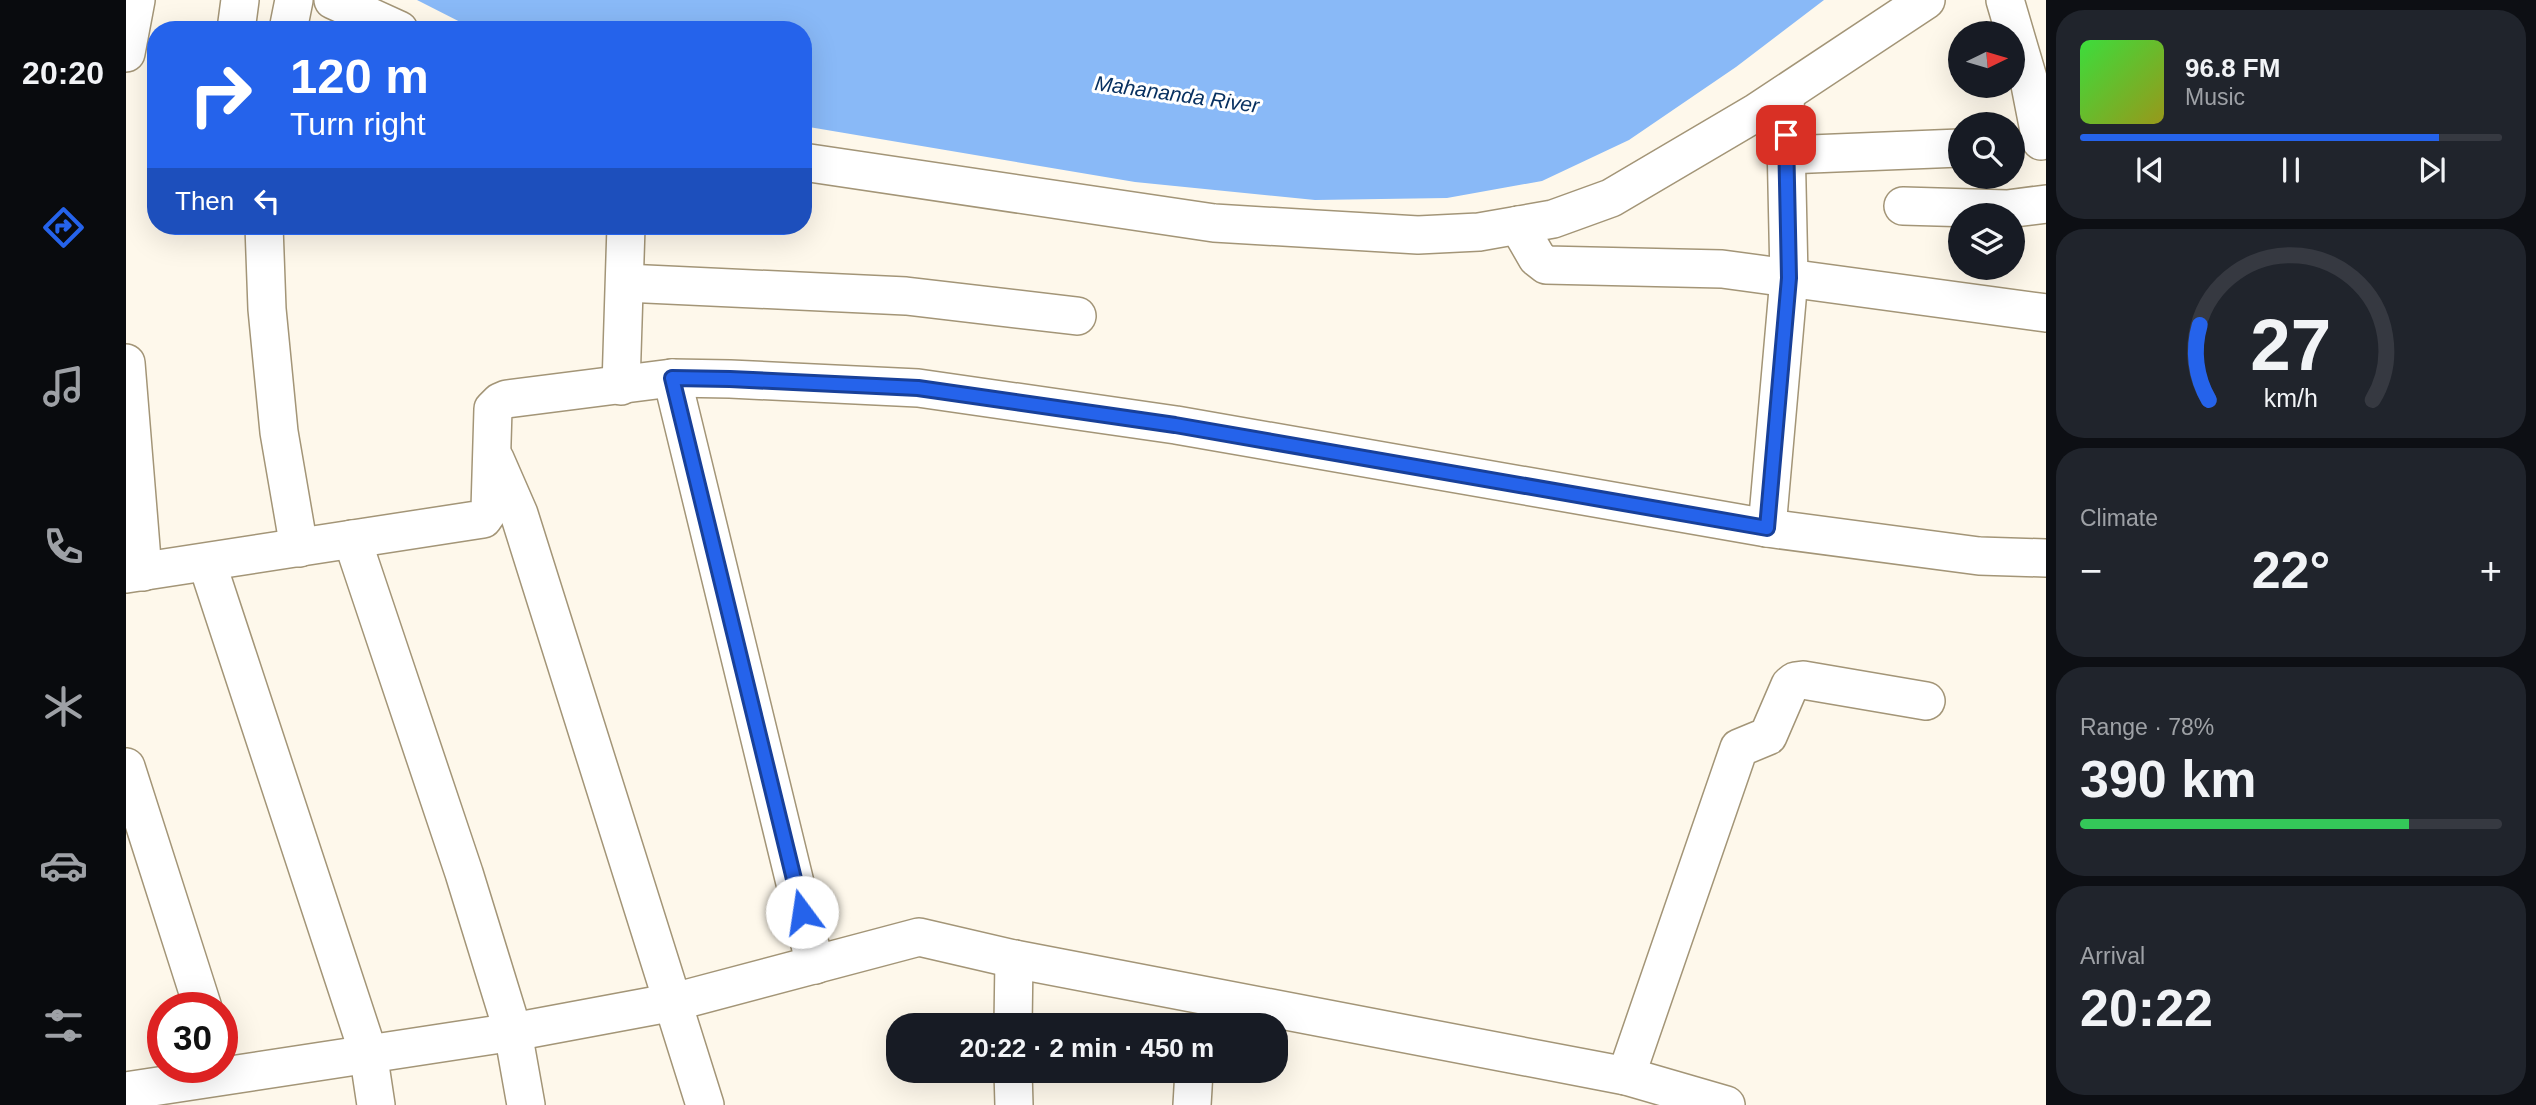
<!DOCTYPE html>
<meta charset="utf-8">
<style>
:root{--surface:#171b24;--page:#20242c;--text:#f1f3f6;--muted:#9ea1a6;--line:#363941;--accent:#2563eb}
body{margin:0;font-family:Arial,sans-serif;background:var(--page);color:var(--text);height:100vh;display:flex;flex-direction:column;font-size:26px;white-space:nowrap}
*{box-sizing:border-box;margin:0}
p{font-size:23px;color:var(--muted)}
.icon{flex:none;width:38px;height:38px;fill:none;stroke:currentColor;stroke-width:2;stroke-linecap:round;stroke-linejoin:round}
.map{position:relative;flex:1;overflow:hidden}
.details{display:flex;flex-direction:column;gap:10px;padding:10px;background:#0d0f14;width:490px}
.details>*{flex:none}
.hud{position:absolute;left:21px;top:21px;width:665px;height:214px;border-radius:28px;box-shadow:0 7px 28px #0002;background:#2563eb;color:#fff;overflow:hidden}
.needle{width:46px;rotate:85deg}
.tools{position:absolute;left:1822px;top:21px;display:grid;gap:14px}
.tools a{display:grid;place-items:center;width:77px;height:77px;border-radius:50%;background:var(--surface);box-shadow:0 7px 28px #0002;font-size:35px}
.speed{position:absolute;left:21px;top:992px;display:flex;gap:14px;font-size:35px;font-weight:700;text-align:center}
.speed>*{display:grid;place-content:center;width:91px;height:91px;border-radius:50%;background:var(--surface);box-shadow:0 7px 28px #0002;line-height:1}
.speed .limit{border:10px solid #d22;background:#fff;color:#111}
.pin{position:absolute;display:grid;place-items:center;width:60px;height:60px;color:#fff;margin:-30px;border-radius:14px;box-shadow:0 4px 10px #0006}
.me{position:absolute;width:77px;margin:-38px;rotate:346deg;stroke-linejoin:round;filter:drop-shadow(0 0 5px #0008)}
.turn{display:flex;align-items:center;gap:24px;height:147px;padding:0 28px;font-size:32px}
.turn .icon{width:91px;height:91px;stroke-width:2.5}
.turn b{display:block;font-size:49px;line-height:60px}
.then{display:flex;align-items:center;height:66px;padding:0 28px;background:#0003;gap:14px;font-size:26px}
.big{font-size:52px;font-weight:700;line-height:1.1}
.details .tile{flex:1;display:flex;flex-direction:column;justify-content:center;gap:10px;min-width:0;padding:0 24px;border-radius:28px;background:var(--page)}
.details .dial{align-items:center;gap:0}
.dial svg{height:182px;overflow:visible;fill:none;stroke:var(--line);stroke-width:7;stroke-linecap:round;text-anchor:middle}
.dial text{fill:var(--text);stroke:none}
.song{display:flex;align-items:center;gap:21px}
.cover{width:84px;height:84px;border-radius:10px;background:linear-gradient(135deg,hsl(120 70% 55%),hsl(60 70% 35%))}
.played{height:7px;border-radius:4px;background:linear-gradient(90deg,var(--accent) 85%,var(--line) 85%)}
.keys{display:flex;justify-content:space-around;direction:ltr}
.heat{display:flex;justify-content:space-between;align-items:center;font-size:38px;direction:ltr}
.charge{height:10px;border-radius:5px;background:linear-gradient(90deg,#34c759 78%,var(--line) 0)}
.trip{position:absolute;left:760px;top:1013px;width:402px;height:70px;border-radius:28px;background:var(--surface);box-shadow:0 7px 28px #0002;font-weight:700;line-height:70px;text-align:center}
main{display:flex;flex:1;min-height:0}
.dock{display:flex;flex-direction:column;width:126px;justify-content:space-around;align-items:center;background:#090b0e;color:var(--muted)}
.dock .icon{width:49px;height:49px}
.dock .on{color:var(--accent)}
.dock b{font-size:32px;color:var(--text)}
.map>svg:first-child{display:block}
.water{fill:#89b9f7}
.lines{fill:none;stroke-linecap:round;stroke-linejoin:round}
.minor-casing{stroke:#a39577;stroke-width:40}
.minor{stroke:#fff;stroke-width:37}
.route-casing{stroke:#184099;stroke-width:18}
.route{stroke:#2563eb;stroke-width:12}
.labels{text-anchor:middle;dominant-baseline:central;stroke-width:6;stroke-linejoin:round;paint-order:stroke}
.water-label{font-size:21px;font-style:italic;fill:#083161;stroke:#fff}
</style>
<main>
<nav class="dock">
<b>20:20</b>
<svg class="icon on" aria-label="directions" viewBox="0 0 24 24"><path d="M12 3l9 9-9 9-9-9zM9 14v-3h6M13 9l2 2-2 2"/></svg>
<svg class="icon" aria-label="music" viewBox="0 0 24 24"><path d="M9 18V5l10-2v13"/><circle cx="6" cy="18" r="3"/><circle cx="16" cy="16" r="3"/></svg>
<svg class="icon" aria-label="phone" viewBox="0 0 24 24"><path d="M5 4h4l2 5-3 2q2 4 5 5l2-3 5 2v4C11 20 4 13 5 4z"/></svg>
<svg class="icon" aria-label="climate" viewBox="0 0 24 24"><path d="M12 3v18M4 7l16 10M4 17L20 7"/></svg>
<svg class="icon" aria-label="car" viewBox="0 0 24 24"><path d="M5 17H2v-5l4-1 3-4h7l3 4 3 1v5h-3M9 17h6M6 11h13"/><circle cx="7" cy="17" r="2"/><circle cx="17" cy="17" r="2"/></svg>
<svg class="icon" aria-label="filters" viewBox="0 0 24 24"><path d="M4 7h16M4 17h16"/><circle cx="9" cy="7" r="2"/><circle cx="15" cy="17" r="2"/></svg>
</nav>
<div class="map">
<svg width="1920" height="1105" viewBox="0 0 1920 1105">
<rect width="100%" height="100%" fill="#fef8eb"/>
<path class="water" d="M291 0H1698L1610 67 1503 140 1416 181 1321 198 1189 200 1009 182 677 126V30H350Z"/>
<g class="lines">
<defs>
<g id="minor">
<path d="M207 0 273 30"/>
<path d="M1879 0 1904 85 1915 141"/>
<path d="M110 30 114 0"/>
<path d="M162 30 168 0"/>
<path d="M0 53 10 0"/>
<path d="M1660 155 1834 148"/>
<path d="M677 162 1088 223 1292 235 1353 232 1427 219 1485 198 1631 112 1800 0"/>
<path d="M1777 206 1881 209 1920 204"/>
<path d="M1392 225 1411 258 1420 265 1596 269 1920 313"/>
<path d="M138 226 141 309 153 432 173 548"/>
<path d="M499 283 780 296 951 316"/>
<path d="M0 363 17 572"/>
<path d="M546 378 689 965"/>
<path d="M495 386 500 226"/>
<path d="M369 459 393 514 579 1105"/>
<path d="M1641 528 1663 278 1659 94"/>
<path d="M226 539 338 873 387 1032 400 1105"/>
<path d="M81 563 242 1052 250 1105"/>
<path d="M0 574 357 519 364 509 367 409 374 402 381 399 546 378 604 379 792 388 1050 425 1641 528 1853 556 1920 558"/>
<path d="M0 767 77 1008"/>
<path d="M887 1026 888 959"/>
<path d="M887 1071 888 1105"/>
<path d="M1500 1076 1613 748 1642 736 1664 685 1669 681 1677 680 1800 701"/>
<path d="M0 1091 387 1032 548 1002 793 937 888 959 1500 1076 1600 1105"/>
<path d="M1066 1105 1068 1071"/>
</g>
</defs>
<use href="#minor" class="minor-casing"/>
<use href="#minor" class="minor"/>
</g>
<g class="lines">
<defs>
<path id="route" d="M676 912 546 378 604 379 792 388 1049 425 1641 528 1663 278 1660 135"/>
</defs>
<use href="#route" class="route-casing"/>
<use href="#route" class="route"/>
</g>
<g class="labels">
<g class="water-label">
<text transform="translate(1051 94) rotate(8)">Mahananda River</text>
</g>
</g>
</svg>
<div class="tools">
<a><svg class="needle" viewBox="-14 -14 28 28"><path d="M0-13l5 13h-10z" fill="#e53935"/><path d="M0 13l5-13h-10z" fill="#9ea1a6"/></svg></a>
<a><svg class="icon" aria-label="search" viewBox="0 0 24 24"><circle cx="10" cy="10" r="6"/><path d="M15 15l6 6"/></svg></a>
<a><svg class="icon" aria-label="layers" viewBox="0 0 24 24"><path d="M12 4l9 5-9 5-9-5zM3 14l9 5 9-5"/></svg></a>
</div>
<div class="speed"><div class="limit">30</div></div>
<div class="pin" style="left:1660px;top:135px;background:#d93025"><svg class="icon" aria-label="arrive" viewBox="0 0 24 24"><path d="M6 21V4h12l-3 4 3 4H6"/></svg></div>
<svg class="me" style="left:676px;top:912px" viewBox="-20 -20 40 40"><circle r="19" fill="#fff"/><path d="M0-13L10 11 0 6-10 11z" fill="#2563eb"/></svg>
<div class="trip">20:22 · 2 min · 450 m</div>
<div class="hud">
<div class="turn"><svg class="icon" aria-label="right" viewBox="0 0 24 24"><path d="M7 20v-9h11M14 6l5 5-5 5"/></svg><div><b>120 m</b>Turn right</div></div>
<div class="then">Then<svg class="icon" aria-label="left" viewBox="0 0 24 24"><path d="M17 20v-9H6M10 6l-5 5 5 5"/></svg></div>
</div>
</div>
<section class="details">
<div class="tile">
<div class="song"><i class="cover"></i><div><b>96.8 FM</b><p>Music</p></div></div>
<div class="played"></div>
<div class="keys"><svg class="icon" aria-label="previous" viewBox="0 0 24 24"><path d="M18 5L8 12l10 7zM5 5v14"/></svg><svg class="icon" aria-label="pause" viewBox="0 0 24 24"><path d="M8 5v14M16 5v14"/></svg><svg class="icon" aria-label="next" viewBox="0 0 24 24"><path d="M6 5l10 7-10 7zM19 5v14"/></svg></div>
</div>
<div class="tile dial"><svg viewBox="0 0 100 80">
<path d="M14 69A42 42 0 1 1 86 69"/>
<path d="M14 69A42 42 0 0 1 10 36" stroke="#2563eb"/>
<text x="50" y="56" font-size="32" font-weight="700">27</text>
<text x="50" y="72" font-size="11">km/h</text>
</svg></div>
<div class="tile"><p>Climate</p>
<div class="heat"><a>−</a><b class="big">22°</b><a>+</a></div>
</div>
<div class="tile"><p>Range · 78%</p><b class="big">390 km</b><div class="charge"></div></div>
<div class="tile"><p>Arrival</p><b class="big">20:22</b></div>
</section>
</main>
